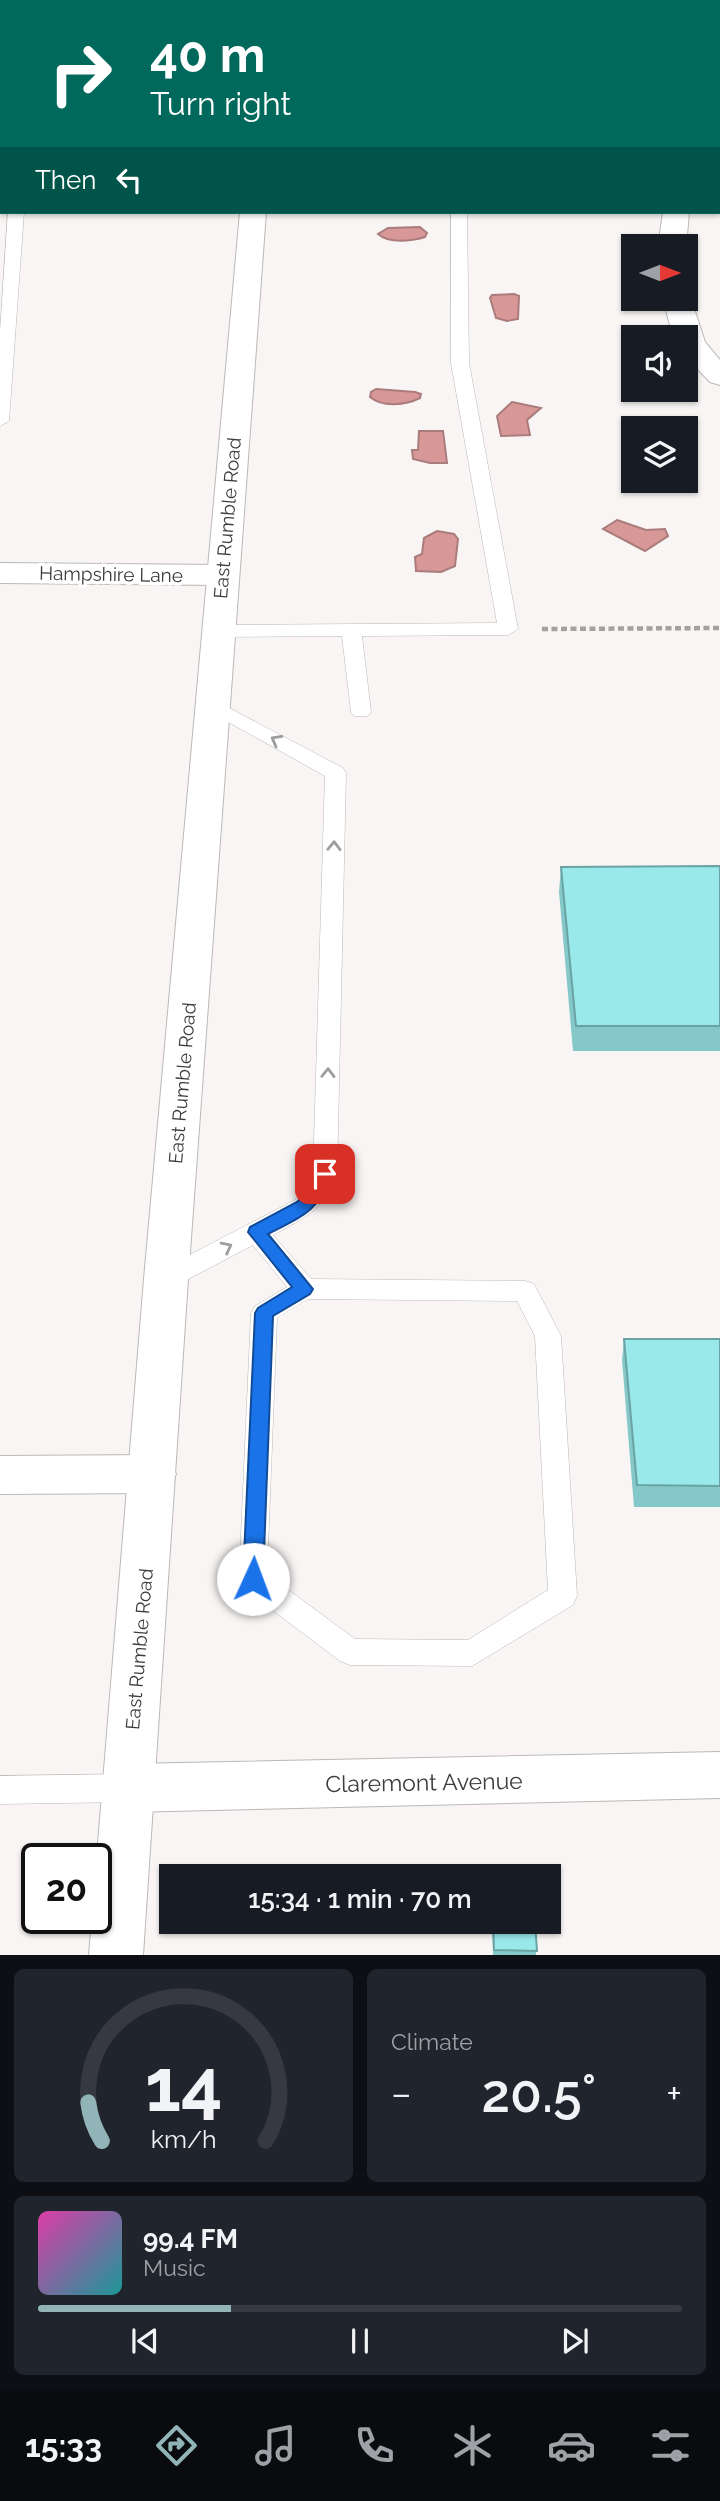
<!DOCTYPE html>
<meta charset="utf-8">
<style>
:root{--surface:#171b24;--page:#20242c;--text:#f1f3f6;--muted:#9ea1a6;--line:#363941;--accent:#90b4b7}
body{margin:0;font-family:Raleway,sans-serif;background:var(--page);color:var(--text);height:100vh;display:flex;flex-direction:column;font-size:26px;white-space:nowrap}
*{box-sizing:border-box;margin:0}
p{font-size:23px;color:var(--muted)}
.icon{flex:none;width:38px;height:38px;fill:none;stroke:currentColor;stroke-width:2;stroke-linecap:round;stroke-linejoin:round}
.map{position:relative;height:1955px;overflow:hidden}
.side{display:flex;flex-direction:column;gap:14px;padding:14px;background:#0d0f14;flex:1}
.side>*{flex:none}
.top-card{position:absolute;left:0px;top:0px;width:721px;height:214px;box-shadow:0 2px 5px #0004;background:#00695c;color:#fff;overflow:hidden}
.needle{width:46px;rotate:90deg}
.buttons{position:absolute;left:621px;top:234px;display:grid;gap:14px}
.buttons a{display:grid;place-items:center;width:77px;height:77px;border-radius:0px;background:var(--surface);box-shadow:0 2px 5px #0004;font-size:35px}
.speed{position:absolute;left:21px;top:1843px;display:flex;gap:14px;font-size:35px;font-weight:700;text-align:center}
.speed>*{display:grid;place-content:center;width:91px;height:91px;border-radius:50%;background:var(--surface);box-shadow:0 2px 5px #0004;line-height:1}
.speed .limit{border:4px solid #111;border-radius:10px;background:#fff;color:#111}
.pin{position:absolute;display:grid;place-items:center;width:60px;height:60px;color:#fff;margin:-30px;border-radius:14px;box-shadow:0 4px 10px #0006}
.me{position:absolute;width:77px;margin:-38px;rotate:2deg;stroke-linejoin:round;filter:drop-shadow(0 0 5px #0008)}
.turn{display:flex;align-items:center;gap:24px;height:147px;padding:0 35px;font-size:32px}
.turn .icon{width:91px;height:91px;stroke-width:2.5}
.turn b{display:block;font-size:49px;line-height:60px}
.then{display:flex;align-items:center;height:66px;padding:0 35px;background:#0003;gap:14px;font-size:26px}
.big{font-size:52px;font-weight:600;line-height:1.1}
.side .widget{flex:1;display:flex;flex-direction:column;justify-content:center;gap:10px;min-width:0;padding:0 24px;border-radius:10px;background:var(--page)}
.side .dial{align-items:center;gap:0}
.dial svg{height:182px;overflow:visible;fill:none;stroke:var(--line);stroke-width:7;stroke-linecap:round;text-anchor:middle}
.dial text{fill:var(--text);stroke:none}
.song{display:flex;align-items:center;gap:21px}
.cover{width:84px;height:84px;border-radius:10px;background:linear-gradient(135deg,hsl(320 70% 55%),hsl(180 70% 35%))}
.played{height:7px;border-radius:4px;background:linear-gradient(90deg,var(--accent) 30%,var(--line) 30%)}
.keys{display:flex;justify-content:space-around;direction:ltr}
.heat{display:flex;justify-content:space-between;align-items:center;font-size:38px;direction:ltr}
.side .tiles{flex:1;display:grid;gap:14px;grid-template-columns:1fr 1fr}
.widget:last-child{grid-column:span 2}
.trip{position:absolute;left:159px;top:1864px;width:402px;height:70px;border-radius:0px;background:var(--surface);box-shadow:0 2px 5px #0004;font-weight:600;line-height:70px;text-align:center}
.menu{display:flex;height:112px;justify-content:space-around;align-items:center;background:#090b0e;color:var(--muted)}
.menu .icon{width:49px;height:49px}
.menu .active{color:var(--accent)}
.menu b{font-size:32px;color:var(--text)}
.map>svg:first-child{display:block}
.water{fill:#d89897;stroke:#aa7c7c;stroke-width:2}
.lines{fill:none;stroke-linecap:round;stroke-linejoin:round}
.lane-casing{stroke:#bcb8b8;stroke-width:1}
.street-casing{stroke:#bcb8b8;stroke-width:2}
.secondary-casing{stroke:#bcb8b8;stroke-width:2}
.path{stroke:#a5a1a1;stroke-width:4.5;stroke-dasharray:6 3.5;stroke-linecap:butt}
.lane{fill:#fff;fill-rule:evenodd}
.street{fill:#fff;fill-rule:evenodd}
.secondary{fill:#fff;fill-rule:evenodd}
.wall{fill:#84c8c9}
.building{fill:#99e9ea;stroke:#6ba3a4;stroke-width:2}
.oneway{stroke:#9e9e9e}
.route{fill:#1a73e8;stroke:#114b97;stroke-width:2}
.labels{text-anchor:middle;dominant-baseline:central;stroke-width:7;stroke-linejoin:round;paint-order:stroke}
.street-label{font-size:19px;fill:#3e3c3c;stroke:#fff}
.near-street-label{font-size:23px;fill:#3e3c3c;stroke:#fff}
</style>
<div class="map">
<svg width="720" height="1955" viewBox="0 0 720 1955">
<rect width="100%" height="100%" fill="#f9f5f5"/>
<g class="water">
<path d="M420 227 427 233 425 237C412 241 389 244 378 234L388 228Z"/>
<path d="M514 294 519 296 518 319 507 321 496 318 490 298 492 295Z"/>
<path d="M376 389 415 392 421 394 420 398C406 405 383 408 370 397L371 392Z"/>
<path d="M512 402 541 408 527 420 530 435 501 436 497 416Z"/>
<path d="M419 431H443L447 463H430L413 459 412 450H418Z"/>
<path d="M617 520 646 530 665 529 668 536 645 551 603 529Z"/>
<path d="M437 531 454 534 458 539 455 566 441 572 416 571 415 557 422 554 424 538Z"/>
</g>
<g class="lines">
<defs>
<g id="lane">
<rect x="55" y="0" width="14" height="2"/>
<rect x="448" y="0" width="14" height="2"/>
<path d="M8 212H24L9 421 0 426V332Z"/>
<path d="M451 212H467L469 363 518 629 508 635 362 636 371 712 368 716H354L351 712 342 636 218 637 208 631 218 625 497 623 451 363Z"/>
<path d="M212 699 343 768 346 773 337 1174C320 1213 309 1215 273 1235L311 1279 525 1281 534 1284 561 1336 577 1596 573 1605 472 1666 350 1665 340 1661 243 1588 239 1579 251 1313 255 1306 287 1287 253 1245 175 1286 166 1289 157 1286 153 1279 157 1272 295 1200 306 1189 313 1174 325 776 205 709 202 705 205 701ZM308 1299 517 1301 535 1336 548 1590 468 1640 355 1639 267 1574 277 1318Z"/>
<path d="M128 1774 139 1778 143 1788 139 1798 128 1802 0 1804V1776Z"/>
</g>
<g id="street">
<rect x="663" y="0" width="24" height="2"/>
<path d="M663 212H689L686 247H658Z"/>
<path d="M686 293 691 299 705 342 720 360V385L710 382 686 357V338H674L672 333 663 299H686Z"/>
<path d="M0 563 222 565 233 568 238 575 233 582 222 585 0 583Z"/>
<path d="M153 1455 169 1460 176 1474 169 1488 153 1493 0 1494V1456Z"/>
<path d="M720 1752V1798L128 1812 110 1805 102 1788 110 1771 128 1764Z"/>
</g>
<g id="secondary">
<rect x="259" y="0" width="24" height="2"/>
<rect x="0" y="81" width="2" height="14"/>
<path d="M240 212H266L188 1279 143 1955H89L92 1918H96V1868L144 1279Z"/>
</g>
</defs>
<use href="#lane" class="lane-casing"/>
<use href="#street" class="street-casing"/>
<use href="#secondary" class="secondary-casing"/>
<path class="path" d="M542 629 720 628"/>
<use href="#lane" class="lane"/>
<use href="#street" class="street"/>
<use href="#secondary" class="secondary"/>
</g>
<g class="wall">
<path d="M720 866V1051H573L559 892 561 867Z"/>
<path d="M624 1339H720V1507H634L622 1360Z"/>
<path d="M492 1922H535L536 1955H493Z"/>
</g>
<g class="building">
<rect x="152" y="0" width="41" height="2"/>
<path d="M720 866V1026H576L561 867Z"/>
<path d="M624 1339H720V1486L637 1485Z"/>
<path d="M493 1922H535L537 1951 494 1950Z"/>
</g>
<defs><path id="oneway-chevron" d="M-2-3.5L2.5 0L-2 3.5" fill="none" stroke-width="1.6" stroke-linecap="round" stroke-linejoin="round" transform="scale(1.75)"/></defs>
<g class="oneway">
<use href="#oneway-chevron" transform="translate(276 740) rotate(-151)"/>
<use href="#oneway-chevron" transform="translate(334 846) rotate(-89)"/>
<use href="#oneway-chevron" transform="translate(328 1073) rotate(-89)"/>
<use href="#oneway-chevron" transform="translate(227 1247) rotate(-27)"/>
</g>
<path class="route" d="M325 1167 331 1169 334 1174C316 1212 305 1215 268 1234L313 1289 310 1294 273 1316 263 1579 260 1585 253 1588 246 1585 243 1579 255 1313 258 1308 292 1287 248 1232 250 1227 297 1202 309 1190 319 1169Z"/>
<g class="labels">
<g class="street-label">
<text transform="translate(227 518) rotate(-85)">East Rumble Road</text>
<text transform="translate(111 574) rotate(1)">Hampshire Lane</text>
<text transform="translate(182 1083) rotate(-85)">East Rumble Road</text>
<text transform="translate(139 1649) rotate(-85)">East Rumble Road</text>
</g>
<g class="near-street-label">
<text transform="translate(424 1782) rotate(-1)">Claremont Avenue</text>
</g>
</g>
</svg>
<div class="buttons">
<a><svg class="needle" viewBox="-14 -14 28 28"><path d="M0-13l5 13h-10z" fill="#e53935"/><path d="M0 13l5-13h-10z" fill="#9ea1a6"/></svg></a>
<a><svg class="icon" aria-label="sound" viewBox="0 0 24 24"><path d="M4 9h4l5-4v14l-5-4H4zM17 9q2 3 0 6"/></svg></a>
<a><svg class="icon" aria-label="layers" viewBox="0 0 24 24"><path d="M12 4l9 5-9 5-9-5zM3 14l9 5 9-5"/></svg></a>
</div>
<div class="speed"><div class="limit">20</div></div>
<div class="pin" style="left:325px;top:1174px;background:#d93025"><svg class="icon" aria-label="arrive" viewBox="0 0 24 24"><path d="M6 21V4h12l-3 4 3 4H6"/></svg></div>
<svg class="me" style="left:253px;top:1579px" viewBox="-20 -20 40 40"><circle r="19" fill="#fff"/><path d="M0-13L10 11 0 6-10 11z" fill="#1a73e8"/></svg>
<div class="trip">15:34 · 1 min · 70 m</div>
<div class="top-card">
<div class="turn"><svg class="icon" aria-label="right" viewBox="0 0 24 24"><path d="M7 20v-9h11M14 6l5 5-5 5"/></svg><div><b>40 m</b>Turn right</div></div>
<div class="then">Then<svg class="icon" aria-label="left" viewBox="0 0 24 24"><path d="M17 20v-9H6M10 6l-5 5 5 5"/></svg></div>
</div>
</div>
<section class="side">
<div class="tiles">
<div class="widget dial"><svg viewBox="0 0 100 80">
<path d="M14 69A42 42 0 1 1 86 69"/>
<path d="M14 69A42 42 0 0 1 8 52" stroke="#90b4b7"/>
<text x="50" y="56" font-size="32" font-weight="700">14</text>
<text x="50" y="72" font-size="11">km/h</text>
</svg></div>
<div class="widget"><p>Climate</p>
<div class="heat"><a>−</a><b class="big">20.5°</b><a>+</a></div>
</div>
<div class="widget">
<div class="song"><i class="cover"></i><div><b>99.4 FM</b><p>Music</p></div></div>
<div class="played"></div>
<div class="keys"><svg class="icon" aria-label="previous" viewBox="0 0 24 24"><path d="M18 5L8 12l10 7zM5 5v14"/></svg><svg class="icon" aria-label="pause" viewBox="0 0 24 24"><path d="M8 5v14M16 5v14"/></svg><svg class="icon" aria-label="next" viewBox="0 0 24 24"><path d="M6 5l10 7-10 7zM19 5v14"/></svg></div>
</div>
</div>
</section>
<nav class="menu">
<b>15:33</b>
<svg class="icon active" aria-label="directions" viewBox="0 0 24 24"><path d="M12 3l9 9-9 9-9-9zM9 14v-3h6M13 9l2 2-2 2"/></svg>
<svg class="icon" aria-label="music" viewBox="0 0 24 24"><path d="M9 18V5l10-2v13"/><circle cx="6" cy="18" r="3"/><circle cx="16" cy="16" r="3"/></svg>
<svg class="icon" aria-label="phone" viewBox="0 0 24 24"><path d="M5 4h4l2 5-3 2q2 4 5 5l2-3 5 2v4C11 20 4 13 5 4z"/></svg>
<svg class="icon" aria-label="climate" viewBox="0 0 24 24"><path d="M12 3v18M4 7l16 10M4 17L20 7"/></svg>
<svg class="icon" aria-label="car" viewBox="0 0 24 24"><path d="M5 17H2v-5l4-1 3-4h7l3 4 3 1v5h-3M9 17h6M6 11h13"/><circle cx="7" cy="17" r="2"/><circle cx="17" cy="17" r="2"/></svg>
<svg class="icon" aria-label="filters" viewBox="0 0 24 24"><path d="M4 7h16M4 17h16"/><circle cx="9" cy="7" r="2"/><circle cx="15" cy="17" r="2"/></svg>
</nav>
